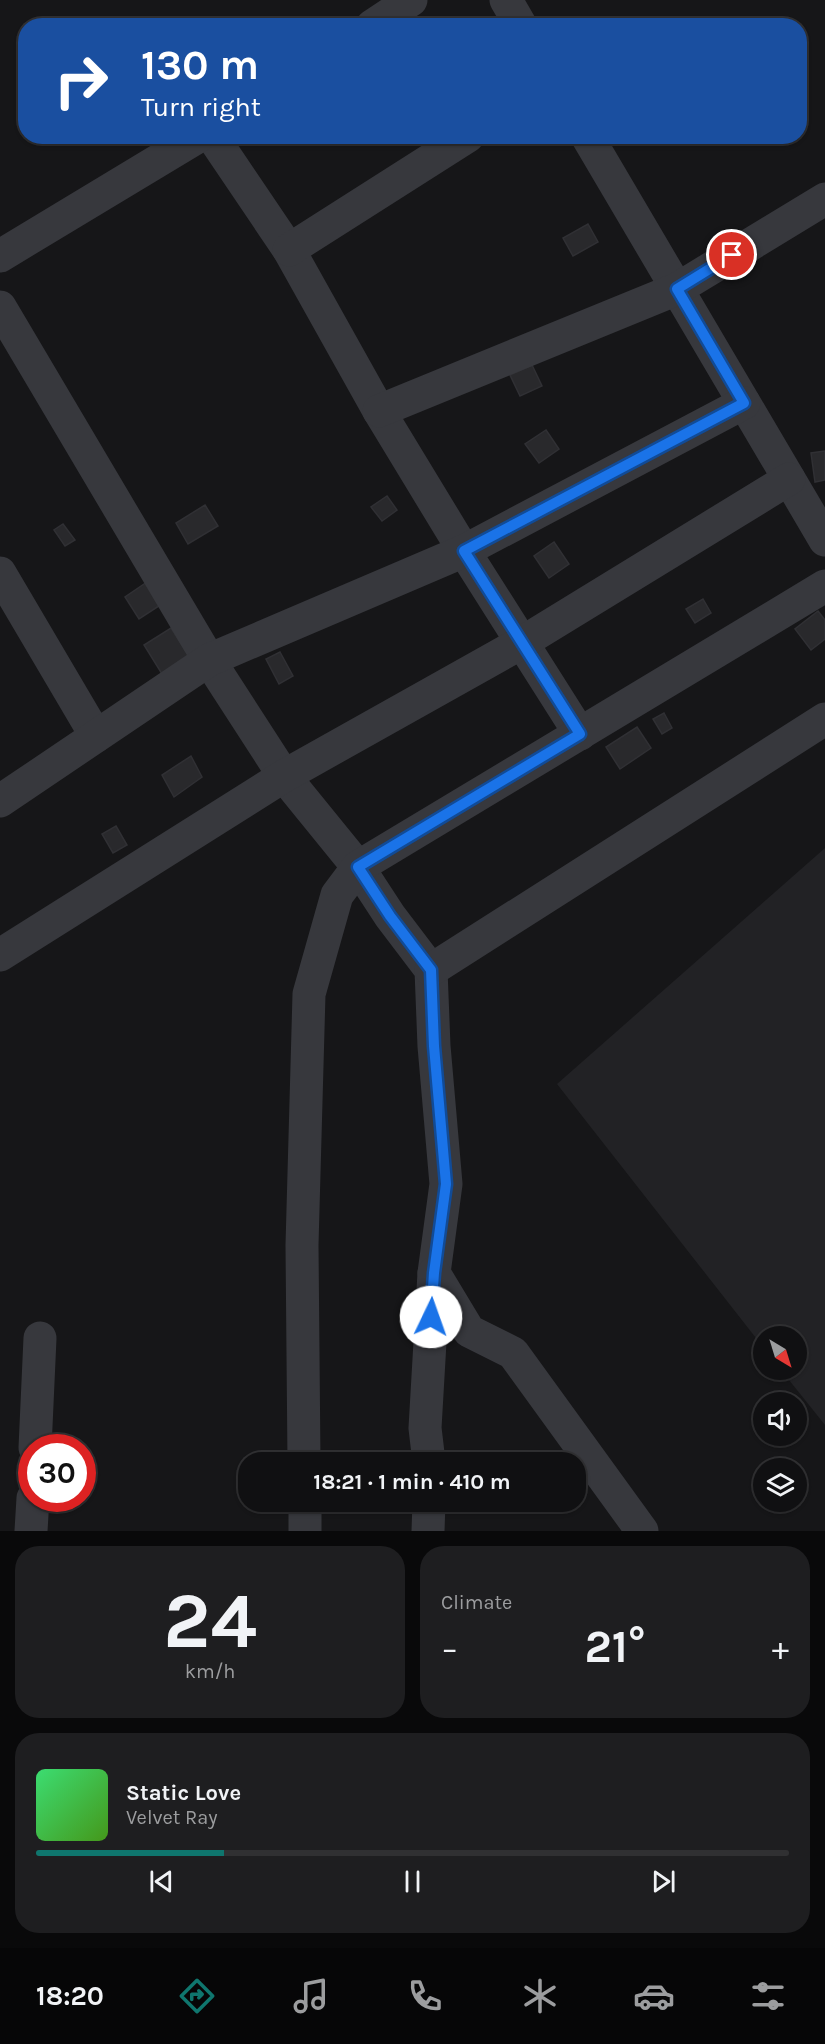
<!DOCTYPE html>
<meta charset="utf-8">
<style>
:root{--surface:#101012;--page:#1e1e20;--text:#f1f3f6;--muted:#9c9d9f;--line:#303032;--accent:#0f766e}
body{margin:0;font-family:Karla,sans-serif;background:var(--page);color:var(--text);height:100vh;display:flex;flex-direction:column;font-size:22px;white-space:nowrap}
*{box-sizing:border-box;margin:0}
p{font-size:20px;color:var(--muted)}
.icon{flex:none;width:33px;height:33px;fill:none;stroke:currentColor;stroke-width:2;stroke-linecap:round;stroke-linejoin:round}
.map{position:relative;height:1531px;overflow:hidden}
.details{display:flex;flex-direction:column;gap:15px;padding:15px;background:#09090a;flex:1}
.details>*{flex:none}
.hud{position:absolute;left:18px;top:18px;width:789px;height:126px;border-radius:24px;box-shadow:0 2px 4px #0004,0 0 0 2px var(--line);background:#1a4fa0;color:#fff;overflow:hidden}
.needle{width:39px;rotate:142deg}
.fabs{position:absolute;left:753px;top:1326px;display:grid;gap:12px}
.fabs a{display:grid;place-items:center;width:54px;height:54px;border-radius:50%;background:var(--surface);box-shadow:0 2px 4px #0004,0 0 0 2px var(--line);font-size:30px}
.speed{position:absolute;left:18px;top:1434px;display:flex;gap:12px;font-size:30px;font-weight:700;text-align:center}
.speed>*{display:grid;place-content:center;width:78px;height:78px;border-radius:50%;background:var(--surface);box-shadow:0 2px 4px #0004,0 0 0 2px var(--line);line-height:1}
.speed .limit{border:9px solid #d22;background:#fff;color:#111}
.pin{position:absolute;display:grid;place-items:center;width:51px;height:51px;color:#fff;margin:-26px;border:3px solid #fff;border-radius:50%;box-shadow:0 2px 6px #0007}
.me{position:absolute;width:66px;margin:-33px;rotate:3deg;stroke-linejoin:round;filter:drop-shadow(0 0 4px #0008)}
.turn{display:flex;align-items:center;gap:21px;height:126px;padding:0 24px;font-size:27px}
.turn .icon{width:78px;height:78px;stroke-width:2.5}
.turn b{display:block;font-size:42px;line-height:51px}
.big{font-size:45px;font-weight:700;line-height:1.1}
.details .card{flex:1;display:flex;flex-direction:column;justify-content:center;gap:9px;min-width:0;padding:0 21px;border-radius:24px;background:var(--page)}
.details .dial{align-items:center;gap:0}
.dial b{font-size:78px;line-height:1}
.song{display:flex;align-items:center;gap:18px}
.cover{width:72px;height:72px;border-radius:9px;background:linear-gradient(135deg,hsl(140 70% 55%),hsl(100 70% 35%))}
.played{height:6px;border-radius:3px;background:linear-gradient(90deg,var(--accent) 25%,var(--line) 25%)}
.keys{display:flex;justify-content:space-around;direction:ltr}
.heat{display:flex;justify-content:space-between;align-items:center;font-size:33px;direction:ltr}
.details .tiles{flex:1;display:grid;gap:15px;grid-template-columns:1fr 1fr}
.card:last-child{grid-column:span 2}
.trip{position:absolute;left:238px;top:1452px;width:348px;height:60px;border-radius:24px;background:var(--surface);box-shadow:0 2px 4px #0004,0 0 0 2px var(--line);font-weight:700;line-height:60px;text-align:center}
.dock{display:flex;height:96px;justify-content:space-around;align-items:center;background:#060607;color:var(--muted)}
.dock .icon{width:42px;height:42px}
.dock .on{color:var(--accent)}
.dock b{font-size:27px;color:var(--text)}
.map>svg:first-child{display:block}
.built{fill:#222225}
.building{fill:#29292c;stroke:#303034;stroke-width:1.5}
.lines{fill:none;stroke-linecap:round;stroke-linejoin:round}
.minor{stroke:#37383d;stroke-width:33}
.route-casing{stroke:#114b97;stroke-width:15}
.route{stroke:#1a73e8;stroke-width:10}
</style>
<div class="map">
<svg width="825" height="1531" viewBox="0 0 825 1531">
<rect width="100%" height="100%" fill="#161618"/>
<path class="built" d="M825 848V1425L781 1370H796V1336H764L763 1347 557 1084Z"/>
<g class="building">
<path d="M588 224 598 242 573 256 563 238Z"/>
<path d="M532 365 542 386 520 396 510 375Z"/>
<path d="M546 430 559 449 539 463 525 444Z"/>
<path d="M825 451V480L815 482 811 453Z"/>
<path d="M387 496 397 510 382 521 371 507Z"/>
<path d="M205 505 218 526 188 544 176 523Z"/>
<path d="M63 524 75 540 65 546 54 530Z"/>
<path d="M554 542 569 564 549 578 534 556Z"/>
<path d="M150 580 165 602 139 619 125 597Z"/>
<path d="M703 599 711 613 695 623 686 609Z"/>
<path d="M818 611 825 620V639L811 650 795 629Z"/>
<path d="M171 628 189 656 162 674 144 645Z"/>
<path d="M280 652 293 676 279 684 266 659Z"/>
<path d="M664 713 672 728 662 734 653 719Z"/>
<path d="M637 727 651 748 620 769 606 747Z"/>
<path d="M191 756 202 777 174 797 162 775Z"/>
<path d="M116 826 127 845 113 853 102 834Z"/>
</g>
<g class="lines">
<g class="minor">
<path d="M506 0 521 26"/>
<path d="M372 26 411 0"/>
<path d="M212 136 289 250 379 411 464 551 580 734"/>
<path d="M587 136 825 540"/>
<path d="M289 250 468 136"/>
<path d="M0 256 199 136"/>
<path d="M0 307 209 660 284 776 358 867 390 916 431 970 434 1046 446 1184 434 1273 425 1428 429 1462"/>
<path d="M379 411 677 289 825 199"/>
<path d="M0 573 96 736"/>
<path d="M0 801 209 660 464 551 744 403"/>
<path d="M0 955 284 776 523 642 789 479"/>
<path d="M431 970 825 719"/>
<path d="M434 1273 469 1331 513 1353 642 1531"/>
<path d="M35 1448 40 1338"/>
<path d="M304 1462 302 1245 309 994 337 895 358 867 825 586"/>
<path d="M305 1502V1531"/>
<path d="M31 1531 33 1498"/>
<path d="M428 1531 429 1502"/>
</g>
</g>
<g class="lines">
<defs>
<path id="route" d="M431 1317 434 1273 446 1184 434 1046 431 970 390 916 358 867 580 734 464 551 744 403 677 289 732 255"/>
</defs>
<use href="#route" class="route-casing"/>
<use href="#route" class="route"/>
</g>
</svg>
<div class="fabs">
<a><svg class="needle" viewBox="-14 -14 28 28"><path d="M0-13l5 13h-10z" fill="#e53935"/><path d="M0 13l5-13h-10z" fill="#9c9d9f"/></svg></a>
<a><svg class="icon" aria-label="sound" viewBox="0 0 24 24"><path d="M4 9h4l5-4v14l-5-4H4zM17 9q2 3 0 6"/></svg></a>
<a><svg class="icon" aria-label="layers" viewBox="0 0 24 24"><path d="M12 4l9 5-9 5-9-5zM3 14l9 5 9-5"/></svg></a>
</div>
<div class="speed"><div class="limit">30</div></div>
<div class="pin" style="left:732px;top:255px;background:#d93025"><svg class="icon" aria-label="arrive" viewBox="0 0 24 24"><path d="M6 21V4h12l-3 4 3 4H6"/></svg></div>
<svg class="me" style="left:431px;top:1317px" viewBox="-20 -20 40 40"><circle r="19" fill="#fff"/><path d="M0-13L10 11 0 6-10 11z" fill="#1a73e8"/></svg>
<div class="trip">18:21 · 1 min · 410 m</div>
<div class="hud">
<div class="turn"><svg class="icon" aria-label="right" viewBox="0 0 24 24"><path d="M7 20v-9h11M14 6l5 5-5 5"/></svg><div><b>130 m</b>Turn right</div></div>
</div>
</div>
<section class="details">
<div class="tiles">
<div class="card dial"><b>24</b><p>km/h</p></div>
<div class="card"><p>Climate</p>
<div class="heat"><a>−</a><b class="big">21°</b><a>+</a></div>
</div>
<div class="card">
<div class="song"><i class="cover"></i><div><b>Static Love</b><p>Velvet Ray</p></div></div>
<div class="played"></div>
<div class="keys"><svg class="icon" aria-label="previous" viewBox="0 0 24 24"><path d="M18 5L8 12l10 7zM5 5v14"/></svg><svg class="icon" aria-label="pause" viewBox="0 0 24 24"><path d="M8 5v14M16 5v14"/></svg><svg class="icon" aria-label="next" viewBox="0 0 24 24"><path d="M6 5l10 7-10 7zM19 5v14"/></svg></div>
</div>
</div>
</section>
<nav class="dock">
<b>18:20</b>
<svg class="icon on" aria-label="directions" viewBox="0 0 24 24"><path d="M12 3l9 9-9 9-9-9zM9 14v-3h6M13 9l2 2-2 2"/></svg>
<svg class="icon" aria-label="music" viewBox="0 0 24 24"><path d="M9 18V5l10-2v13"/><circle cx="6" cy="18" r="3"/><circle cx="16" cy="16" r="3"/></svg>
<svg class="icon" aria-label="phone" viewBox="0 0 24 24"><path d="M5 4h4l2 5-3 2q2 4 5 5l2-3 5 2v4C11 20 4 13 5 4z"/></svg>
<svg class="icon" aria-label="climate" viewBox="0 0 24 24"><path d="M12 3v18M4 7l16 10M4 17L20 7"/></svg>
<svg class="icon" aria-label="car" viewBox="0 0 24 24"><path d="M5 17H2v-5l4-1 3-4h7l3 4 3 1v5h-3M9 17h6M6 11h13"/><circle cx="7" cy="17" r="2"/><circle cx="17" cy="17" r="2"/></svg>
<svg class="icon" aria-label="filters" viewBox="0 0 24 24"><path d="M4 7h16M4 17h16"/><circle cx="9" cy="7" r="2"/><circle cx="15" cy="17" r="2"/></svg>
</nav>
